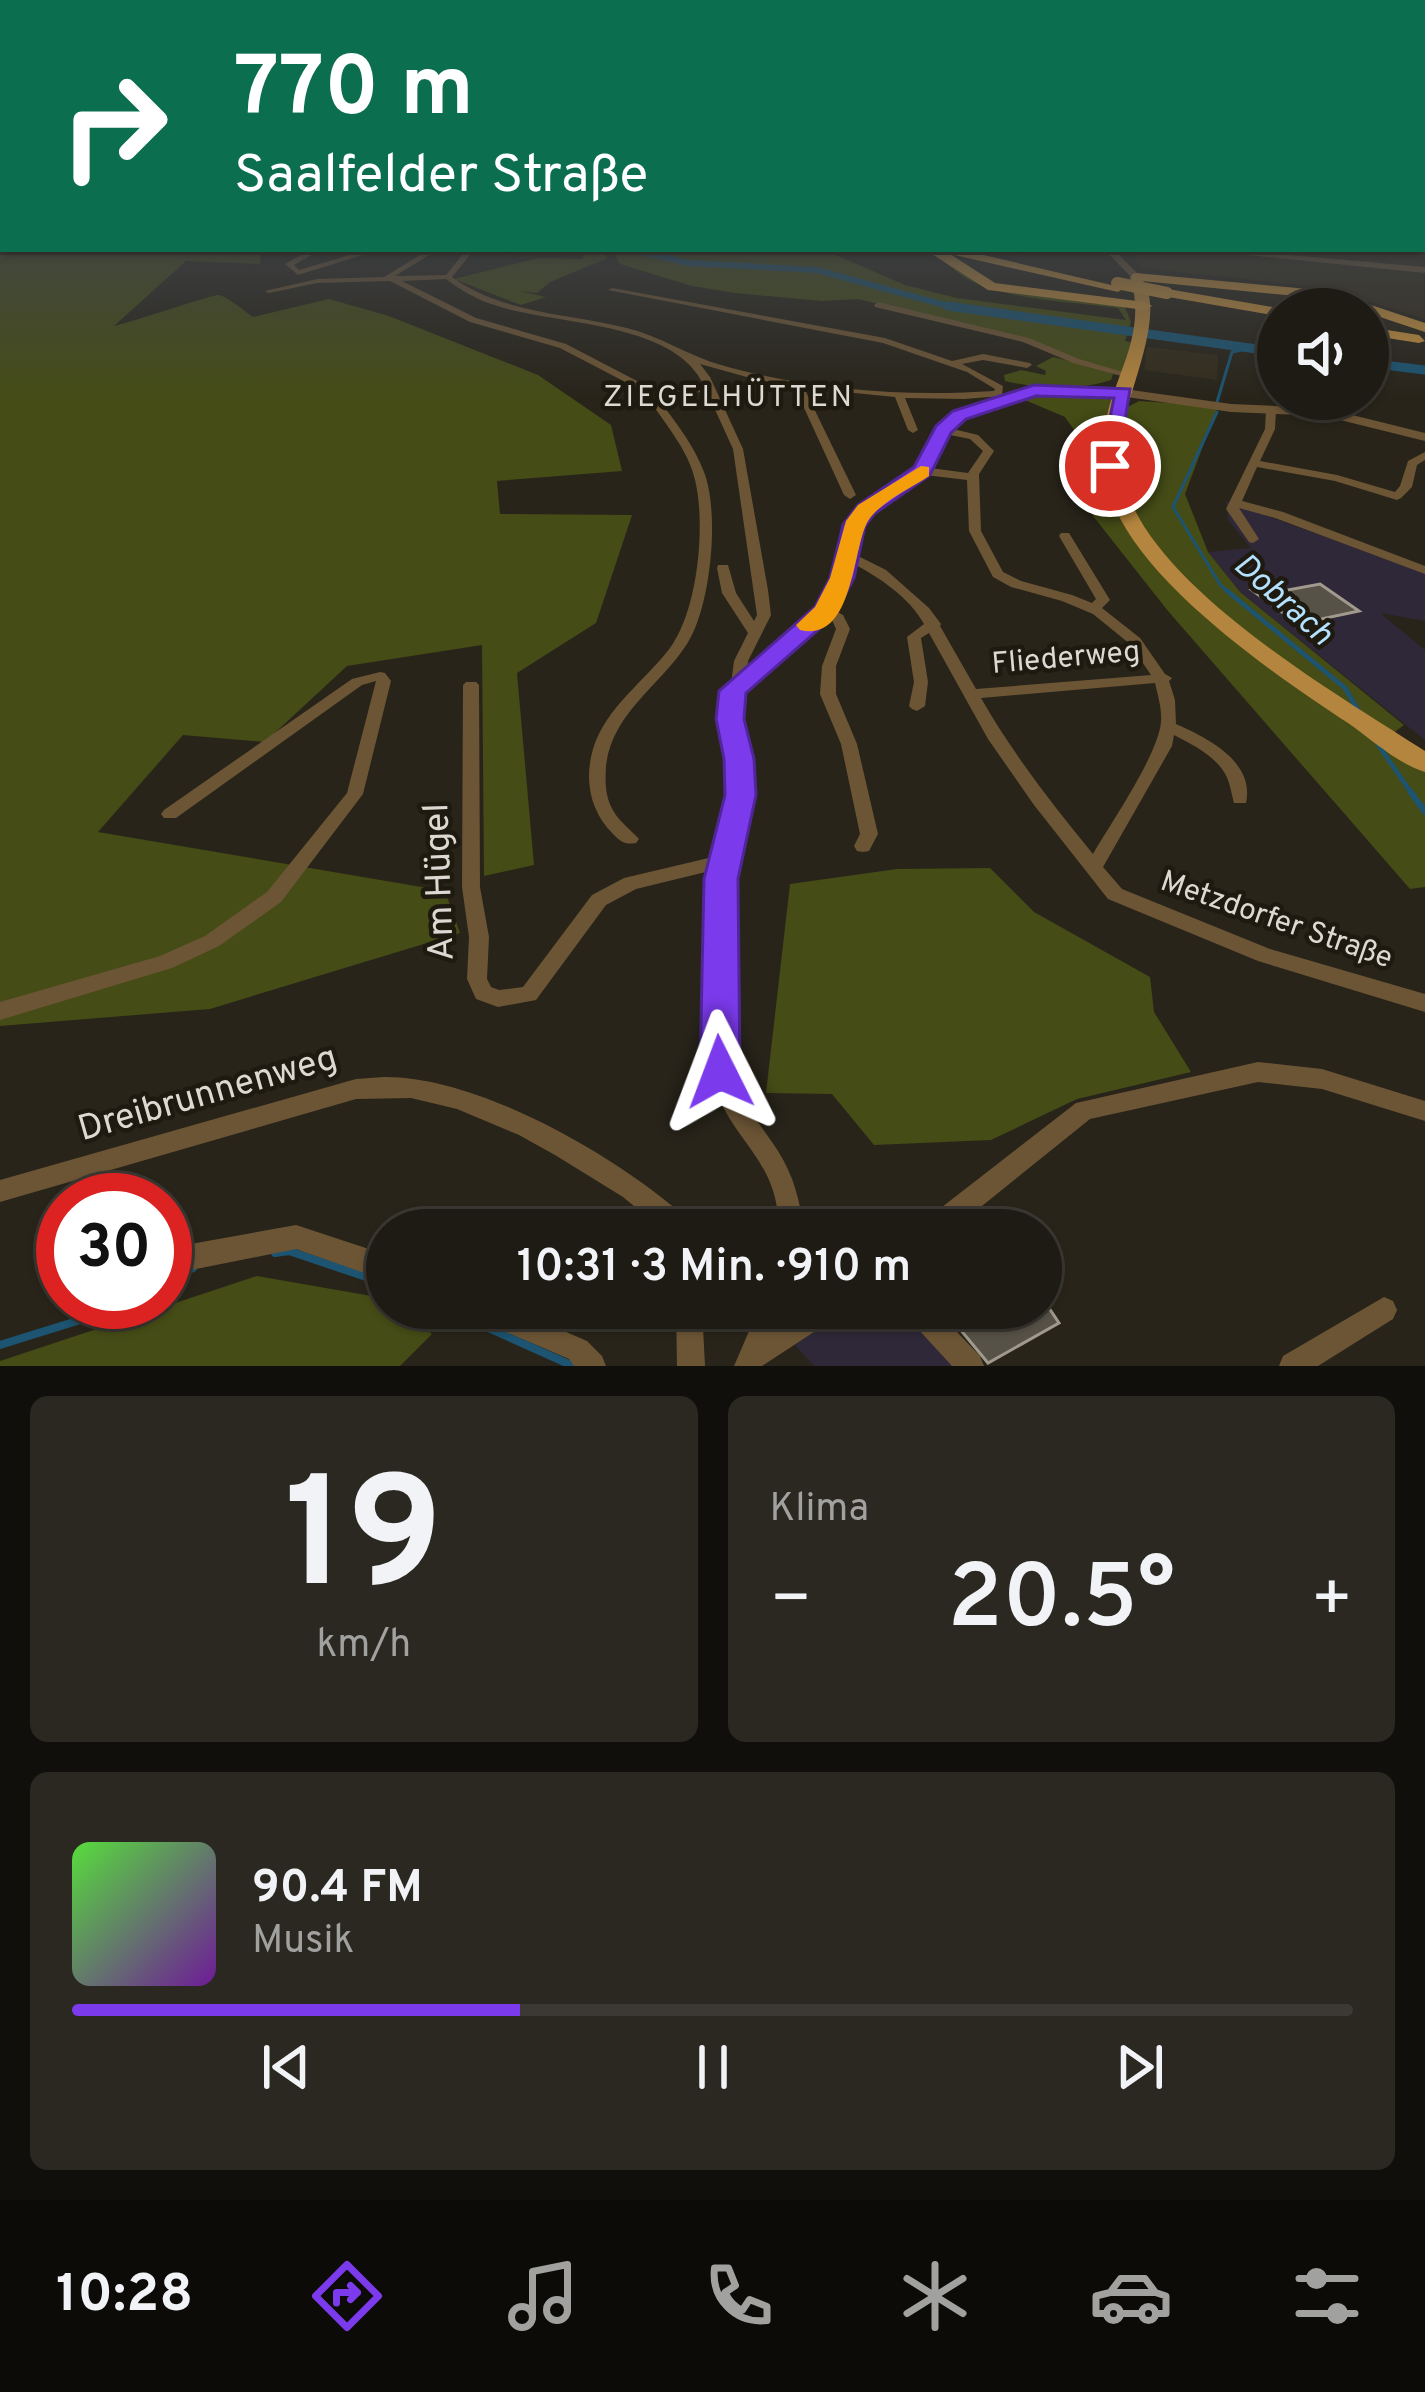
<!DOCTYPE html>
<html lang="de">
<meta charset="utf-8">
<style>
:root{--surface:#1e1b14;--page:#2b2822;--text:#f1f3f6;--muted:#a1a1a0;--line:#3c3934;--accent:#7c3aed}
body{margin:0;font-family:Overpass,sans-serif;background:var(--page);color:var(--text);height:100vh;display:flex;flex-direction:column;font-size:45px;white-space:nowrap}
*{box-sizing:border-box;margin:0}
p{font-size:39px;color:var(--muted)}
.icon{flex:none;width:66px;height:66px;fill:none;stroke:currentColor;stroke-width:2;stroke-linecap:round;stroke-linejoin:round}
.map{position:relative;height:1366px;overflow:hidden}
.drawer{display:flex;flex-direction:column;gap:30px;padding:30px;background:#100f0b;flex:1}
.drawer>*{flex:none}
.banner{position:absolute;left:0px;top:0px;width:1425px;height:252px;box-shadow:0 3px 9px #0004,0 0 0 3px var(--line);background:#0b6e4f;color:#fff;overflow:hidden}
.buttons{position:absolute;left:1257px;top:288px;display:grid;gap:24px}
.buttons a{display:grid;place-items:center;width:132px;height:132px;border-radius:50%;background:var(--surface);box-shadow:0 3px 9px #0004,0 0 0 3px var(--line);font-size:60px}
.speed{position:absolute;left:36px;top:1173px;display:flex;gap:24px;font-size:60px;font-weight:700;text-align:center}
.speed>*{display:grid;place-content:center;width:156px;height:156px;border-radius:50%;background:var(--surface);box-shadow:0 3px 9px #0004,0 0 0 3px var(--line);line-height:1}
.speed .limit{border:18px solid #d22;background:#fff;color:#111}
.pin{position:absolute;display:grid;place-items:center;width:102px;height:102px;color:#fff;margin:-51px;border:6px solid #fff;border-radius:50%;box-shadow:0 3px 12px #0007}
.me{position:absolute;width:132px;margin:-66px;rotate:357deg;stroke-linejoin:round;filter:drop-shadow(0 0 9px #0008)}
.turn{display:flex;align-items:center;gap:42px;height:252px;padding:0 36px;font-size:54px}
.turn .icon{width:156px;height:156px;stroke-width:2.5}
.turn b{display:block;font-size:84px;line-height:102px}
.big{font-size:90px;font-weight:600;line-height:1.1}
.drawer .card{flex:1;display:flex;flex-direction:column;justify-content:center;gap:18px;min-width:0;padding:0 42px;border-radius:18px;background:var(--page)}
.drawer .dial{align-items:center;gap:0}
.dial b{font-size:156px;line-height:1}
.song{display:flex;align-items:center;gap:36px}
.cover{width:144px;height:144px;border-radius:18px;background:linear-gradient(135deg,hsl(110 70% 55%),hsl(280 70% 35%))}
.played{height:12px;border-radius:6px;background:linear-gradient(90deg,var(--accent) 35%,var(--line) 35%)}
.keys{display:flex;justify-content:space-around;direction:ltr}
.heat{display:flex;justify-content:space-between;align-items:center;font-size:66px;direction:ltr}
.drawer .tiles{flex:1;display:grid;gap:30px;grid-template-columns:1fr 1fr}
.card:last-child{grid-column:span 2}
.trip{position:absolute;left:366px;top:1209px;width:696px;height:120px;border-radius:60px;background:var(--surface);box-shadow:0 3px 9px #0004,0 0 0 3px var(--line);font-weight:600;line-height:120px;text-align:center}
.menu{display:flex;height:192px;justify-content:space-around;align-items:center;background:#0c0b08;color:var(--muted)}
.menu .icon{width:84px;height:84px}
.menu .current{color:var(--accent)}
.menu b{font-size:54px;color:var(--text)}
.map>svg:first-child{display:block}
.built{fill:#322c1b}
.industrial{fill:#2f2838}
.education{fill:#2e2838}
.green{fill:#454c16}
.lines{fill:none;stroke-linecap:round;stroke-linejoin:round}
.stream-far3{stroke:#1c5471;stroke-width:3}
.stream-far2{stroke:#1c5471;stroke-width:4.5}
.stream-far1{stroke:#1c5471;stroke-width:6}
.stream{stroke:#1c5471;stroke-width:8}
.canal-far1{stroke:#1c5471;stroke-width:6}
.canal{stroke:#1c5471;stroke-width:9}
.building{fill:#575247;stroke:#9f9a8d;stroke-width:3}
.minor{fill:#6c5535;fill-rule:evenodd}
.tertiary{fill:#6c5535;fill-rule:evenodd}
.primary{fill:#b4853e;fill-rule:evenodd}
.trunk{fill:#c28e3e;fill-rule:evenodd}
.trunk-bridge{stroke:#c28e3e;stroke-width:12}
.route{fill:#7c3aed;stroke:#51269a;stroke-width:3}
.slow{fill:#f59e0b}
.labels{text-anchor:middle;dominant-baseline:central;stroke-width:9;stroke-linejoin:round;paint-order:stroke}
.far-quarter-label{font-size:30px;letter-spacing:3px;fill:#dbd9d2;stroke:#1e1a10}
.street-label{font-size:30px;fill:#dbd9d2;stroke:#1e1a10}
.water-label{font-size:33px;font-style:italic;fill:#b4e2fe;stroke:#1e1a10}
.near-street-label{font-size:36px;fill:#dbd9d2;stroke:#1e1a10}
</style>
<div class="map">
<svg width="1425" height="1366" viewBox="0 0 1425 1366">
<rect width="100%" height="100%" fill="#28241a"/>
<g class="built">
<path d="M1422 208 1425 319 1322 287 1147 269 1135 262 1137 251 1126 249H1422Z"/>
<path d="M1147 347 1218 355 1217 380 1144 370Z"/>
</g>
<path class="industrial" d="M1226 501 1425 573V621L1380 613 1425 650V740L1240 592 1208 552 1251 548 1228 520Z"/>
<path class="education" d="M846 1308H899L959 1366H814L795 1345Z"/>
<g class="green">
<path d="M0 208 3 249H261L260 264 186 261 114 326C129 323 214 294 219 295 230 298 244 311 253 317L329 299 389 316 538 375 611 425 622 471 497 481 500 514 632 515 596 623 517 673 534 865 484 876 482 645 347 666 265 742 183 735 98 832 445 891 460 933 210 1009 0 1026Z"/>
<path d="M588 249H599L608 258 550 282 537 293 519 291 546 297 521 305 454 279 538 258 582 259Z"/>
<path d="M611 249H822L905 285 957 298 1126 320 1118 308C1073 302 1021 301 978 284 958 277 945 258 923 249H927L952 261 982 285 1125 307 1131 322 1125 341 1136 343 1128 375 1100 369 1113 374 1111 380C1078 391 1039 389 1005 381L1004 375 1021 370 1045 375 1046 371 1036 366 1053 357 1097 368 1026 340 858 299 822 301 735 293 692 286 620 264Z"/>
<path d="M1085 389 1124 393 1122 410 1139 401 1218 406 1185 494 1208 552 1240 592 1404 725 1388 737 1425 763V887L1410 889 1168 611 1093 516 1077 467V434L1065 417 1013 395Z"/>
<path d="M990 868 1034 912 1150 977 1154 1012 1191 1072 1077 1099 991 1140 874 1145 832 1094 766 1093 790 884 897 869Z"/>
<path d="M257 1276 383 1298 387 1308H397L432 1334 400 1366H0V1361Z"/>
</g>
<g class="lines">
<g class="stream-far3">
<path d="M1217 402 1232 352 1251 348"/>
<path d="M1217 412 1173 507 1221 586 1231 593"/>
</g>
<g class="stream-far2">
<path d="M1226 590 1345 688 1359 712"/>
<path d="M1377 743 1412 794"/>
</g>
<path class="stream-far1" d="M1410 791 1425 812"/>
<g class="stream">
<path d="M275 1253 289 1251 387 1284"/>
<path d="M165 1280 193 1268"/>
<path d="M444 1308 573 1366"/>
<path d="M0 1345 77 1321 118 1302"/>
</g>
<path class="canal-far1" d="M629 249 689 263 817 270 959 309"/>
<g class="canal">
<path d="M948 306 1278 352"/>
<path d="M1368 363 1425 370"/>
</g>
</g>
<g class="building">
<path d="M1320 584 1359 611 1298 624 1252 590 1269 587 1277 592Z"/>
<path d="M1041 1296 1059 1323 988 1363 959 1328 966 1324 960 1314 971 1308 977 1319 995 1308H1041Z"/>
</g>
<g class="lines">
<g class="minor">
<path d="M1422 215 1425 216V220L1422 219Z"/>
<path d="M312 249H322L294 265 299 270 370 249H382L298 275 285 264Z"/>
<path d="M430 249H439L395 276 446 275 467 249H475L452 277C503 314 568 313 627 328 660 336 689 356 721 365 808 390 904 397 994 391L995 389 967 372 883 343 608 290 612 288 885 338 952 361 983 354 1030 363 1032 365 1027 368 983 360 962 364 1003 386 1002 396 964 399 905 398 918 430 913 433 908 430 895 397 804 388 856 495 850 499 844 495 794 386 754 379 700 364 710 377 743 449 768 590 771 615 748 661 747 671 820 609 835 578 848 525 862 506 919 469 941 433 938 430 944 427 950 417 1034 388 1127 391 1129 393 1124 396 1035 394 958 421 953 429 978 435 994 451 979 474 981 531 1003 572 1021 581 1072 595 1092 603 1096 599 1059 536 1061 533H1069L1110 600 1102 608 1140 638 1165 674 1172 678 1169 681 1175 700 1176 724C1208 738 1255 762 1246 803H1234C1232 796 1231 789 1229 783 1222 759 1195 746 1174 735L1172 746 1103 867 1122 889 1270 949 1425 994V1012L1258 961 1108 899 1034 805 988 739 929 633 921 638 928 682 925 706 917 711 912 709 909 706 914 682 907 637 924 624C909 597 879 577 852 563L849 578 834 610 843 615 850 629 836 666V694L857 744 878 834 869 851 863 852 857 851 854 846 860 834 841 744 820 694 822 666 836 629 832 620 827 617 739 693 738 704C738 735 750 765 748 796 747 821 737 844 733 868 723 926 718 1016 732 1072 739 1103 762 1125 778 1151 794 1176 800 1202 804 1230H780C778 1215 777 1200 771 1185 759 1153 732 1130 719 1098 693 1039 704 933 714 870L636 889 606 905 536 1000 498 1007 476 999 467 979 469 937 462 887 463 685 466 682H476L479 685 480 887 489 937 487 979 491 987 499 990 523 987 592 895 624 878 717 856 729 812 732 791 723 716 724 691 731 684 734 661 748 633 722 593 717 568 718 565H728L736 593 754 621 757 615 733 449 707 392 667 393 665 408C680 428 695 448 704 472 720 513 711 607 687 644 660 686 612 713 606 766 605 782 605 798 614 812 620 822 631 830 639 839L636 843C625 845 621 842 613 834 590 811 584 780 593 749 606 707 644 682 670 648 698 611 706 524 695 480 689 453 670 430 655 408L658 392 633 386 560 348 470 322 390 281 317 283 269 293 265 291 317 279 384 277ZM446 279C464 293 482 302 504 308 562 325 676 323 704 386L663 387 639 382 566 344 476 318 402 281ZM950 435 970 439 983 451 968 473 930 468ZM925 475 967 480 969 531 993 577 1011 587 1062 601 1093 614 1130 644 1151 675 976 689 940 626 941 624 929 608 886 570 854 554 860 525 870 512ZM1155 683C1158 696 1162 709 1161 722 1158 755 1111 823 1093 854 1052 804 1013 754 981 698Z"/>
<path d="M878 302 1029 338 1079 359 1133 375 1125 377 1073 363 1023 342 875 307 874 305Z"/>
<path d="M1271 407 1276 410 1275 429 1260 461 1337 475 1395 492 1400 486 1408 461 1425 452V460L1417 465 1412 487 1401 498 1397 500 1335 481 1257 467 1242 501 1283 512 1425 566V574L1275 518 1239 508 1259 539 1253 543 1249 542 1226 509 1265 429 1266 410Z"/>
<path d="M380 672 385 673 391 681 363 794 281 902 219 946 172 968 0 1020V1002L160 956 205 936 267 892 347 793 376 681 362 685 176 818H164L161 814 164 810 352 679Z"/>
<path d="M1258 1062 1322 1069 1425 1101V1121L1322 1089 1258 1082 1090 1119 952 1230H921L924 1221 1076 1103Z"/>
<path d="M384 1077C480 1076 620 1158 690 1221L693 1230H663L623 1197 555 1155 519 1135 457 1109 411 1098 356 1099 0 1202V1180L356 1079Z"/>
<path d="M296 1225 387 1255V1281L296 1249 191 1270 182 1266 178 1257 182 1248 191 1244Z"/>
<path d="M1384 1297 1393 1301 1397 1310 1393 1319 1318 1366H1279L1283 1356Z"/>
<path d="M467 1308H511L587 1341 602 1356 606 1366H574L569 1359 471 1317Z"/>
<path d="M676 1308H702L705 1366H677Z"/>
<path d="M759 1308H785L779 1324 804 1308H841L837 1317 762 1366H734Z"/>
<path d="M903 1308H934L980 1356 984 1366H952L907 1317Z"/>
</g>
<g class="tertiary">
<path d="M1104 249H1113L1139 275V279H1133Z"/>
<path d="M1188 249H1222L1425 267V273Z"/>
<path d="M1124 389 1231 404 1324 408 1425 433V441L1324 416 1231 412 1120 396 1118 393Z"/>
</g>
<path class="primary" d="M1136 273C1175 303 1122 400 1121 440 1120 453 1122 473 1125 486 1156 590 1337 694 1425 751V772C1398 764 1371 739 1348 723 1275 675 1123 572 1107 482 1104 470 1104 457 1104 445 1102 387 1151 343 1130 277Z"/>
<g class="trunk">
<path d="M924 249H958L1124 288 1118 292 950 254 995 283 1145 302 1152 306 1145 310 988 290Z"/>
<path d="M1136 273 1329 291 1425 323V332L1368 313V309L1327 299 1132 280V274Z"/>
<path d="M1168 289 1278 308 1282 309H1278V316L1163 296 1161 293Z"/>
<path d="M1368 327 1419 335 1425 341 1419 343 1368 335Z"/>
</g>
<path class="trunk-bridge" d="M1117 283 1167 293"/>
</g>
<linearGradient id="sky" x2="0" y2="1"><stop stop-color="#16140e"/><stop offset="0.52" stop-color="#424549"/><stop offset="1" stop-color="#424549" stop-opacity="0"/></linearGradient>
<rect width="1425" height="399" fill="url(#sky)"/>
<path class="route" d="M1034 385 1130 389 1117 471 1100 466 1114 398 1036 396 966 419 951 433 930 475 874 514 865 526 854 578 834 616 746 693 744 719 754 759 756 795 738 879 740 1072 734 1084 720 1089 706 1084 700 1072 704 879 725 795 724 759 716 719 719 691 815 607 830 578 843 525 858 505 914 467 936 426 953 411Z"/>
<path class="slow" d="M921 466 929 467V476C910 489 880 502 868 521 852 548 854 643 800 630L796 625 815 607 830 578 846 521 858 505Z"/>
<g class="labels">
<g class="far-quarter-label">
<text x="729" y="398">ZIEGELHÜTTEN</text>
</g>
<g class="street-label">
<text transform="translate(1066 659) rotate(-5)">Fliederweg</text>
<text transform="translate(1276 921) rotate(19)">Metzdorfer Straße</text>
</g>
<g class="water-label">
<text transform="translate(1282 601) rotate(42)">Dobrach</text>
</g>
<g class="near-street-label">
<text transform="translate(441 882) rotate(-92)">Am Hügel</text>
<text transform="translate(208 1095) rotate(-16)">Dreibrunnenweg</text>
</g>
</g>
</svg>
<div class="buttons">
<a><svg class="icon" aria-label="sound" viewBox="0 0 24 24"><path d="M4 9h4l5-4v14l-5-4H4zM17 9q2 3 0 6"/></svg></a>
</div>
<div class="speed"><div class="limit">30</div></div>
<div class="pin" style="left:1110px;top:466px;background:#d93025"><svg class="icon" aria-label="arrive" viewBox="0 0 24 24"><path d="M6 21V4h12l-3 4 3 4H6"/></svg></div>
<svg class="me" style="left:720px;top:1072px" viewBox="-20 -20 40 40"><path d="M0-17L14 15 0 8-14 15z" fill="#7c3aed" stroke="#fff" stroke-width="4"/></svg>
<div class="trip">10:31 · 3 Min. · 910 m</div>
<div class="banner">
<div class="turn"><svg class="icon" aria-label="right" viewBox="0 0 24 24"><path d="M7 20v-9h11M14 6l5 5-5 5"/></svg><div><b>770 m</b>Saalfelder Straße</div></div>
</div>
</div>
<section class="drawer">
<div class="tiles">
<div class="card dial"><b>19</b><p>km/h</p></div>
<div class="card"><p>Klima</p>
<div class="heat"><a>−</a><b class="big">20.5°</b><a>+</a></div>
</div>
<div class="card">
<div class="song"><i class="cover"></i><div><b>90.4 FM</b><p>Musik</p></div></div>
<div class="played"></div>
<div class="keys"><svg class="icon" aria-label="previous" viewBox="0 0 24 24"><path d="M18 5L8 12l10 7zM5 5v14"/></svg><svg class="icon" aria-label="pause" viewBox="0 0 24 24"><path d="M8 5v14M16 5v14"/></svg><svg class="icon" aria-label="next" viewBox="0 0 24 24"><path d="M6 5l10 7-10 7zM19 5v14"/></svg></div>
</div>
</div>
</section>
<nav class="menu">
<b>10:28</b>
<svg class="icon current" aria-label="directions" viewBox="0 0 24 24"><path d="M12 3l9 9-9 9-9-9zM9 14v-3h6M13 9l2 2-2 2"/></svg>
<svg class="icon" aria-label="music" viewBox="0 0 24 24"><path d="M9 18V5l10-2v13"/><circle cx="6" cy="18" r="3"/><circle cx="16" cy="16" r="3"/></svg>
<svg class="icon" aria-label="phone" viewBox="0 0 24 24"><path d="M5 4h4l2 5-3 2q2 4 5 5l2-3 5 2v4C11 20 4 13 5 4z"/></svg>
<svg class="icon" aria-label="climate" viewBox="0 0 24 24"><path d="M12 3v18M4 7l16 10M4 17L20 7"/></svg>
<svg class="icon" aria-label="car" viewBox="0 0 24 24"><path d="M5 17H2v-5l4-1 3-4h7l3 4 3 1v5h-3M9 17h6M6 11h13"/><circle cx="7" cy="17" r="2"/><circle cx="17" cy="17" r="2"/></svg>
<svg class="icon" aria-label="filters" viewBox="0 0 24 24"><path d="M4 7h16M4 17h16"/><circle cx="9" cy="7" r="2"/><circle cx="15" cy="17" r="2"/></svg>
</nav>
